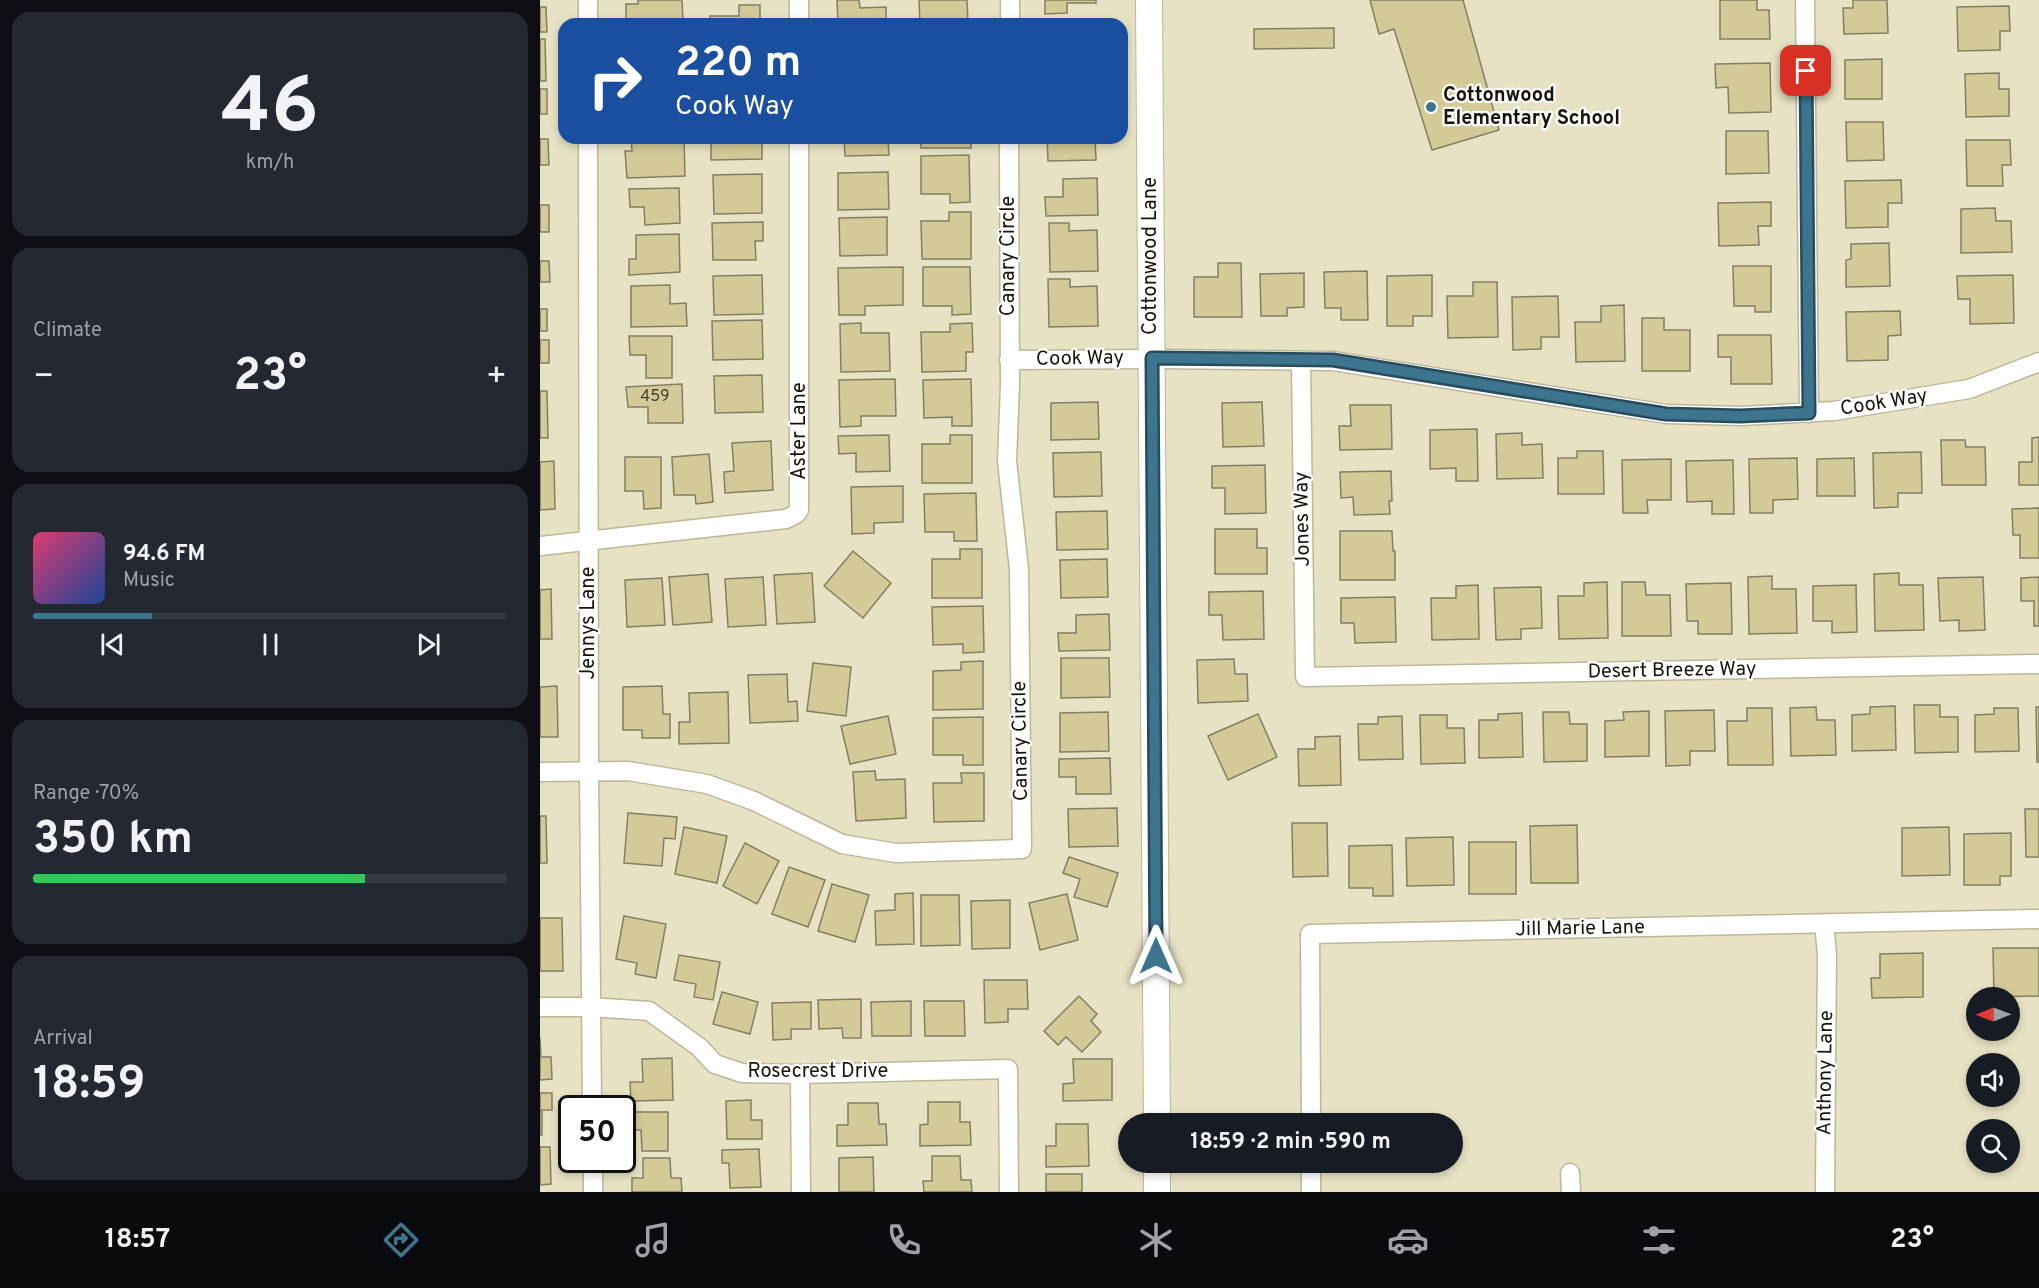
<!DOCTYPE html>
<meta charset="utf-8">
<style>
:root{--surface:#171b24;--page:#242831;--text:#f1f3f6;--muted:#9ea1a6;--line:#363941;--accent:#3d758f}
body{margin:0;font-family:Overpass,sans-serif;background:var(--page);color:var(--text);height:100vh;display:flex;flex-direction:column;font-size:22px;white-space:nowrap}
*{box-sizing:border-box;margin:0}
p{font-size:20px;color:var(--muted)}
.icon{flex:none;width:33px;height:33px;fill:none;stroke:currentColor;stroke-width:2;stroke-linecap:round;stroke-linejoin:round}
.map{position:relative;flex:1;overflow:hidden}
.panel{display:flex;flex-direction:column;gap:12px;padding:12px;background:#0d0f14;width:540px}
.panel>*{flex:none}
.hud{position:absolute;left:18px;top:18px;width:570px;height:126px;border-radius:18px;box-shadow:0 3px 9px #0003;background:#1a4fa0;color:#fff;overflow:hidden}
.needle{width:39px;rotate:269deg}
.buttons{position:absolute;left:1426px;top:987px;display:grid;gap:12px}
.buttons a{display:grid;place-items:center;width:54px;height:54px;border-radius:50%;background:var(--surface);box-shadow:0 3px 9px #0003;font-size:30px}
.speed{position:absolute;left:18px;top:1095px;display:flex;gap:12px;font-size:30px;font-weight:700;text-align:center}
.speed>*{display:grid;place-content:center;width:78px;height:78px;border-radius:50%;background:var(--surface);box-shadow:0 3px 9px #0003;line-height:1}
.speed .limit{border:3px solid #111;border-radius:9px;background:#fff;color:#111}
.pin{position:absolute;display:grid;place-items:center;width:51px;height:51px;color:#fff;margin:-26px;border-radius:12px;box-shadow:0 3px 9px #0006}
.me{position:absolute;width:66px;margin:-33px;rotate:0deg;stroke-linejoin:round;filter:drop-shadow(0 0 4px #0008)}
.turn{display:flex;align-items:center;gap:21px;height:126px;padding:0 18px;font-size:27px}
.turn .icon{width:78px;height:78px;stroke-width:2.5}
.turn b{display:block;font-size:42px;line-height:51px}
.big{font-size:45px;font-weight:700;line-height:1.1}
.panel .widget{flex:1;display:flex;flex-direction:column;justify-content:center;gap:9px;min-width:0;padding:0 21px;border-radius:18px;background:var(--page)}
.panel .dial{align-items:center;gap:0}
.dial b{font-size:78px;line-height:1}
.song{display:flex;align-items:center;gap:18px}
.cover{width:72px;height:72px;border-radius:9px;background:linear-gradient(135deg,hsl(340 70% 55%),hsl(220 70% 35%))}
.played{height:6px;border-radius:3px;background:linear-gradient(90deg,var(--accent) 25%,var(--line) 25%)}
.keys{display:flex;justify-content:space-around;direction:ltr}
.heat{display:flex;justify-content:space-between;align-items:center;font-size:33px;direction:ltr}
.charge{height:9px;border-radius:4px;background:linear-gradient(90deg,#34c759 70%,var(--line) 0)}
.trip{position:absolute;left:578px;top:1113px;width:345px;height:60px;border-radius:30px;background:var(--surface);box-shadow:0 3px 9px #0003;font-weight:700;line-height:60px;text-align:center}
.dock{display:flex;height:96px;justify-content:space-around;align-items:center;background:#090b0e;color:var(--muted)}
.dock .icon{width:42px;height:42px}
.dock .selected{color:var(--accent)}
.dock b{font-size:27px;color:var(--text)}
main{display:flex;flex:1;min-height:0}
.map>svg:first-child{display:block}
.building{fill:#d4ca98;stroke:#847f63;stroke-width:1.5}
.lines{fill:none;stroke-linecap:round;stroke-linejoin:round}
.minor-casing{stroke:#bcb799;stroke-width:21}
.secondary-casing{stroke:#bcb799;stroke-width:28}
.minor{stroke:#fff;stroke-width:18}
.secondary{stroke:#fff;stroke-width:26}
.route-casing{stroke:#284c5d;stroke-width:15}
.route{stroke:#3d758f;stroke-width:10}
.poi-dot{fill:#3d758f;stroke:#fff;stroke-width:2}
.labels{text-anchor:middle;dominant-baseline:central;stroke-width:4.5;stroke-linejoin:round;paint-order:stroke}
.number-label{font-size:16px;fill:#46412d}
.poi-label{font-size:20px;font-weight:bold;fill:#161309;stroke:#fff;text-anchor:start}
.street-label{font-size:20px;fill:#161309;stroke:#fff}
</style>
<main>
<section class="panel">
<div class="widget dial"><b>46</b><p>km/h</p></div>
<div class="widget"><p>Climate</p>
<div class="heat"><a>−</a><b class="big">23°</b><a>+</a></div>
</div>
<div class="widget">
<div class="song"><i class="cover"></i><div><b>94.6 FM</b><p>Music</p></div></div>
<div class="played"></div>
<div class="keys"><svg class="icon" aria-label="previous" viewBox="0 0 24 24"><path d="M18 5L8 12l10 7zM5 5v14"/></svg><svg class="icon" aria-label="pause" viewBox="0 0 24 24"><path d="M8 5v14M16 5v14"/></svg><svg class="icon" aria-label="next" viewBox="0 0 24 24"><path d="M6 5l10 7-10 7zM19 5v14"/></svg></div>
</div>
<div class="widget"><p>Range · 70%</p><b class="big">350 km</b><div class="charge"></div></div>
<div class="widget"><p>Arrival</p><b class="big">18:59</b></div>
</section>
<div class="map">
<svg width="1499" height="1192" viewBox="0 0 1499 1192">
<rect width="100%" height="100%" fill="#e7e2c3"/>
<g class="building">
<path d="M98 0H142L143 24H86V4H98Z"/>
<path d="M297 0H319L320 8 346 7V24H298Z"/>
<path d="M379 0H427L428 24H380Z"/>
<path d="M505 0H556V3H527V13L505 14Z"/>
<path d="M830 0H923L959 130 892 150 854 29 839 34Z"/>
<path d="M1180 0H1217V10H1229L1230 39H1180Z"/>
<path d="M1313 0H1347L1348 33 1304 34 1303 8H1313Z"/>
<path d="M199 5H220V24H170V16H199Z"/>
<path d="M1469 6 1470 31H1460V50L1418 51 1417 7Z"/>
<path d="M0 7H6L7 32H0Z"/>
<path d="M794 28V48L714 49V29Z"/>
<path d="M0 39H5L6 81H0Z"/>
<path d="M1342 59V99H1305V60Z"/>
<path d="M1230 63 1231 112 1189 113 1188 87 1176 88 1175 64Z"/>
<path d="M1459 73V89H1469V116L1426 117 1425 74Z"/>
<rect x="0" y="89" width="7" height="25"/>
<path d="M1306 122H1343L1344 160 1307 161Z"/>
<path d="M1186 131H1228L1229 173 1186 174Z"/>
<path d="M91 138H144L145 176 87 178 85 151H92Z"/>
<path d="M171 138H222V159L171 160Z"/>
<path d="M304 138H348L349 155 305 156Z"/>
<path d="M380 138H431V148H381Z"/>
<path d="M507 138H555L556 160 508 161Z"/>
<path d="M0 139H8L9 165H0Z"/>
<path d="M1426 140H1470L1471 165H1462L1463 186H1427Z"/>
<path d="M429 155 430 202 410 203V194H381V156Z"/>
<path d="M348 172 349 209 298 210V173Z"/>
<path d="M222 174V213L174 214 173 175Z"/>
<path d="M557 178 558 215 506 216 505 197H523V179Z"/>
<path d="M1361 180 1362 203H1348V227L1306 228 1305 181Z"/>
<path d="M139 188 140 223 105 225 104 207H90L89 189Z"/>
<path d="M1231 202V226H1218L1219 245 1179 246 1178 203Z"/>
<rect x="0" y="205" width="9" height="27"/>
<path d="M1455 208 1456 221H1471L1472 252 1421 253V209Z"/>
<path d="M409 212H431V259H382L381 221H409Z"/>
<path d="M347 217V255L300 256 299 218Z"/>
<path d="M223 222V241H215L216 260H173L172 223Z"/>
<path d="M509 223H529V231L557 230 558 271 510 272Z"/>
<path d="M139 234 140 272 89 275V259H96V235Z"/>
<path d="M1349 243 1350 286 1306 287V260L1311 259V244Z"/>
<path d="M0 261H9L10 282H0Z"/>
<path d="M678 263H701L702 317H654V277H678Z"/>
<path d="M1193 266H1231V312H1215V306H1194Z"/>
<path d="M363 267V305L325 306V315H299L298 268Z"/>
<path d="M383 267H430L431 314 412 315V306H383Z"/>
<path d="M827 271 828 320H801V308H785L784 272Z"/>
<path d="M764 273V307L747 308V316H721L720 274Z"/>
<path d="M222 275 223 314 174 315 173 276Z"/>
<path d="M892 275V316H873V326H847V276Z"/>
<path d="M1473 275 1474 323 1430 324V299H1418L1417 276Z"/>
<path d="M508 279H530V287L557 286 558 326 509 327Z"/>
<path d="M933 282H957L958 337 908 338 907 296H933Z"/>
<path d="M130 285V304L146 303 147 326 91 327V286Z"/>
<path d="M1018 296 1019 337H1001V349L973 350 972 297Z"/>
<path d="M1084 305 1085 361 1036 362 1035 322H1061V306Z"/>
<rect x="0" y="309" width="7" height="22"/>
<path d="M1360 311 1361 335 1348 336V360L1307 361 1306 312Z"/>
<path d="M1102 318H1124V330H1150V371H1102Z"/>
<path d="M222 320 223 359 173 360 172 321Z"/>
<path d="M321 323V333H349L350 371 301 372 300 324Z"/>
<path d="M432 323 433 352H426V371L382 372 381 332H410V324Z"/>
<path d="M1178 335H1231L1232 384H1191V357H1178Z"/>
<path d="M89 336H132V378H106V355H90Z"/>
<rect x="0" y="340" width="9" height="23"/>
<path d="M222 375 223 412 175 413 174 376Z"/>
<path d="M355 379 356 416H321V426L300 427 299 380Z"/>
<path d="M431 379 432 426H412V417L384 418 383 380Z"/>
<path d="M142 384 143 423H108V407H88L86 387Z"/>
<path d="M0 391H7L8 438H0Z"/>
<path d="M558 402 559 439 511 440V403Z"/>
<path d="M722 402 724 446 683 447 682 403Z"/>
<path d="M810 405H851L852 449 800 450 799 426H811Z"/>
<path d="M937 429 938 481H916V468L890 469V430Z"/>
<path d="M982 433V445L1002 444 1003 478 957 479 956 434Z"/>
<path d="M349 435 350 471 316 472V453L299 454 298 436Z"/>
<path d="M410 435H432V483H382V444H410Z"/>
<path d="M1499 437V485H1479V462H1492V438Z"/>
<path d="M1401 440H1425L1426 447H1445L1446 485H1402Z"/>
<path d="M231 441 233 490 185 493 184 472 194 471 192 443Z"/>
<path d="M1037 451H1063L1064 494H1018V458H1037Z"/>
<path d="M561 452 562 496 514 497 513 453Z"/>
<path d="M1381 452 1382 493H1358V507L1334 508 1333 453Z"/>
<path d="M169 454 173 502 156 504 155 495H134L132 457Z"/>
<path d="M85 457H121V508L104 509 103 491H85Z"/>
<path d="M1257 458 1258 499 1233 500V513H1210L1209 459Z"/>
<path d="M1314 458 1315 496H1277V459Z"/>
<path d="M1131 459V500H1107L1108 513H1083L1082 460Z"/>
<path d="M1193 460 1194 514H1172V501L1147 502 1146 461Z"/>
<path d="M14 461 15 509 0 510V462Z"/>
<path d="M725 465 726 513 685 514V488H672V466Z"/>
<path d="M851 471 852 501H849L850 514 814 515 813 497 801 498 800 472Z"/>
<path d="M363 486V522L334 523V533L312 534 311 487Z"/>
<path d="M436 493 437 541H414V532H385L384 494Z"/>
<path d="M1499 508V558H1480V535H1473L1472 509Z"/>
<path d="M567 511 568 549 517 550 516 512Z"/>
<path d="M675 529H717V548H727V574H675Z"/>
<path d="M800 531H852L853 551H855V580H800Z"/>
<path d="M420 549H442V598H392V559H420Z"/>
<path d="M313 551 351 583 323 618 284 586Z"/>
<path d="M567 559 568 597 521 598 520 560Z"/>
<path d="M272 573 275 622 237 624 234 575Z"/>
<path d="M1359 573V585H1383L1384 630 1335 631 1334 574Z"/>
<path d="M168 574 172 622 133 625 129 577Z"/>
<path d="M1232 576V589H1256L1257 633 1209 634 1208 577Z"/>
<path d="M223 577 226 625 188 627 185 579Z"/>
<path d="M1443 577 1445 630 1419 631V620L1400 621 1398 578Z"/>
<path d="M1499 577V626H1494V601H1481V578Z"/>
<path d="M122 578 125 625 87 627 85 580Z"/>
<path d="M1067 582 1068 638 1019 639 1018 596H1044V583Z"/>
<path d="M1082 582H1105L1106 595H1130L1131 636H1082Z"/>
<path d="M1191 583 1192 634H1158V621H1147L1146 584Z"/>
<path d="M938 585 939 639 892 640 891 598H916V586Z"/>
<path d="M1316 585 1317 632 1292 633V621H1273V586Z"/>
<path d="M1001 587 1002 628 981 629V639L956 640 954 588Z"/>
<path d="M11 589 12 639H0V590Z"/>
<path d="M723 591 724 639 683 640 682 615H669V592Z"/>
<path d="M855 597 856 642 815 643 814 623H801V598Z"/>
<path d="M443 606 444 652 423 653V644L393 645 392 607Z"/>
<path d="M569 614 570 650 519 651 518 633H536V615Z"/>
<path d="M521 658H569L570 697 521 698Z"/>
<path d="M694 659 695 674H707L708 701 658 703 657 660Z"/>
<path d="M443 661V709L393 710V671L421 670V662Z"/>
<path d="M273 663 311 667 306 716 267 711Z"/>
<path d="M247 674 248 702 257 701 258 721 210 723 208 675Z"/>
<path d="M17 686 18 737H0V687Z"/>
<path d="M122 686 123 714H130V738H102V730H83V687Z"/>
<path d="M188 692 189 743 139 744V722H150L149 693Z"/>
<path d="M1374 705H1400V717H1418V752L1375 753Z"/>
<path d="M1355 706 1356 750 1312 751V715L1330 714V707Z"/>
<path d="M1276 707 1277 720H1295L1296 755 1251 756 1250 708Z"/>
<path d="M1496 707H1499V762H1497Z"/>
<path d="M1207 708H1232L1233 765H1188L1187 721H1207Z"/>
<path d="M1454 708H1478L1479 751 1435 752V715L1454 714Z"/>
<path d="M1174 710 1175 751H1150V765L1126 766 1125 711Z"/>
<path d="M1109 711V756L1065 757V721L1084 720 1083 712Z"/>
<path d="M568 712 569 751 520 752V713Z"/>
<path d="M1003 712H1029L1030 724H1047V761L1004 762Z"/>
<path d="M982 713 983 757 939 758V720H958V714Z"/>
<path d="M718 714 737 757 688 780 668 736Z"/>
<path d="M880 715H907V728H924L925 763 881 764Z"/>
<path d="M348 716 356 754 310 764 301 726Z"/>
<path d="M862 716 863 759 819 760 818 724H838V717Z"/>
<path d="M443 717V765H423V755H393V718Z"/>
<path d="M800 736 801 785 759 786 758 749H775V737Z"/>
<path d="M570 758 571 794H536V777H519V759Z"/>
<path d="M335 771 336 780 365 779 366 818 316 821 313 772Z"/>
<path d="M421 773H444V821L394 822 393 783H422Z"/>
<path d="M577 808 578 846 529 847 528 809Z"/>
<path d="M1485 809H1499V857H1486Z"/>
<path d="M88 813 137 817 135 839 124 838 122 866 84 863Z"/>
<path d="M0 816H6L7 863H0Z"/>
<path d="M752 823H787L788 876 753 877Z"/>
<path d="M1037 825 1038 883H991L990 826Z"/>
<path d="M144 827 187 836 177 883 135 874Z"/>
<path d="M1409 827 1410 875 1362 876V828Z"/>
<path d="M1471 833V876H1460V885H1424V834Z"/>
<path d="M913 837 914 885 867 886 866 838Z"/>
<rect x="929" y="842" width="47" height="52"/>
<path d="M205 843 239 861 217 904 183 886Z"/>
<path d="M852 845 853 896H833V888H809V846Z"/>
<path d="M529 857 578 873 567 907 534 897 540 879 523 873Z"/>
<path d="M249 867 285 880 268 927 232 914Z"/>
<path d="M292 884 329 895 315 942 278 931Z"/>
<path d="M373 893 374 944 336 945 335 911 355 910V894Z"/>
<path d="M527 894 538 940 500 950 489 903Z"/>
<path d="M381 895H419L420 945 381 946Z"/>
<path d="M470 900V948L432 949 431 901Z"/>
<path d="M84 916 126 924 116 978 95 974 97 963 76 959Z"/>
<path d="M0 918H22L23 971H0Z"/>
<path d="M1453 948H1499V996L1454 997Z"/>
<path d="M1383 953V997L1332 998 1331 978H1340V954Z"/>
<path d="M139 955 180 962 173 1000 154 997 156 984 134 980Z"/>
<path d="M444 980H487L488 1009H468V1022L445 1023Z"/>
<path d="M182 992 218 1002 210 1034 173 1024Z"/>
<path d="M539 996 557 1014 551 1021 561 1032 542 1052 526 1037 518 1045 504 1031Z"/>
<path d="M321 999V1038H303L302 1028 279 1029 278 1000Z"/>
<path d="M371 1001V1036H332L331 1002Z"/>
<path d="M384 1001H424L425 1036H385Z"/>
<path d="M271 1002V1029H251V1039L233 1040 232 1003Z"/>
<path d="M0 1038 1 1057H11L12 1079 0 1080Z"/>
<path d="M132 1058 133 1100 91 1101 90 1082H103L102 1059Z"/>
<path d="M533 1059H572V1100L523 1101V1084L534 1083Z"/>
<path d="M0 1093H12V1110H2V1135H0Z"/>
<path d="M211 1100V1120H222V1139H187L186 1101Z"/>
<path d="M388 1102H420V1122H430L431 1145 380 1146V1125L388 1124Z"/>
<path d="M308 1103H338L339 1124H346L347 1145 297 1146V1125H308Z"/>
<path d="M91 1112H128V1151H102L101 1130H91Z"/>
<path d="M516 1124H548L549 1166 506 1167V1146H516Z"/>
<path d="M0 1147H10L11 1184 0 1185Z"/>
<path d="M219 1149 221 1187 190 1188 189 1163H182V1150Z"/>
<path d="M392 1156H420L421 1180H431L432 1192H384L383 1181H392Z"/>
<path d="M333 1157 334 1192H299V1158Z"/>
<path d="M103 1158H130L131 1178H141L142 1192H92V1178H103Z"/>
<rect x="506" y="1174" width="36" height="18"/>
</g>
<g class="lines">
<defs>
<g id="minor">
<path d="M48 0V24"/>
<path d="M259 0V24"/>
<path d="M1265 0 1269 413"/>
<path d="M470 24V0"/>
<path d="M48 138 49 771 52 1108"/>
<path d="M469 360 612 359 793 361 1126 414 1201 416 1294 411 1429 389 1499 362"/>
<path d="M761 361 765 677 1499 664"/>
<path d="M0 546 246 519 256 514 259 510V138"/>
<path d="M0 772 88 771 167 784 214 801 302 844 356 853 482 849 479 569 467 461 470 385 469 138"/>
<path d="M1284 924 1287 954 1285 1192"/>
<path d="M0 1007H51L109 1011 159 1047 175 1064 202 1073 260 1074 468 1069 469 1192"/>
<path d="M260 1074 261 1192"/>
<path d="M771 1124 770 934 1499 919"/>
<path d="M53 1160V1192"/>
<path d="M771 1162V1192"/>
<path d="M1030 1173 1031 1192"/>
</g>
<g id="secondary">
<path d="M609 0 617 1124"/>
<path d="M617 1162V1192"/>
</g>
</defs>
<use href="#minor" class="minor-casing"/>
<use href="#secondary" class="secondary-casing"/>
<use href="#minor" class="minor"/>
<use href="#secondary" class="secondary"/>
</g>
<g class="lines">
<defs>
<path id="route" d="M616 956 612 358 793 360 1126 414 1200 416 1269 413 1266 71"/>
</defs>
<use href="#route" class="route-casing"/>
<use href="#route" class="route"/>
</g>
<circle class="poi-dot" cx="891" cy="107" r="6"/>
<g class="labels">
<g class="number-label">
<text x="115" y="397">459</text>
</g>
<g class="poi-label">
<text x="903" y="96">Cottonwood<tspan x="903" dy="23">Elementary School</tspan></text>
</g>
<g class="street-label">
<text transform="translate(469 256) rotate(-90)">Canary Circle</text>
<text transform="translate(611 256) rotate(-90)">Cottonwood Lane</text>
<text transform="translate(540 359) rotate(-1)">Cook Way</text>
<text transform="translate(1344 403) rotate(-9)">Cook Way</text>
<text transform="translate(260 431) rotate(-90)">Aster Lane</text>
<text transform="translate(763 519) rotate(-91)">Jones Way</text>
<text transform="translate(49 623) rotate(-90)">Jennys Lane</text>
<text transform="translate(1132 671) rotate(-1)">Desert Breeze Way</text>
<text transform="translate(481 741) rotate(-91)">Canary Circle</text>
<text transform="translate(1040 929) rotate(-1)">Jill Marie Lane</text>
<text x="278" y="1072">Rosecrest Drive</text>
<text transform="translate(1286 1073) rotate(-89)">Anthony Lane</text>
</g>
</g>
</svg>
<div class="buttons">
<a><svg class="needle" viewBox="-14 -14 28 28"><path d="M0-13l5 13h-10z" fill="#e53935"/><path d="M0 13l5-13h-10z" fill="#9ea1a6"/></svg></a>
<a><svg class="icon" aria-label="sound" viewBox="0 0 24 24"><path d="M4 9h4l5-4v14l-5-4H4zM17 9q2 3 0 6"/></svg></a>
<a><svg class="icon" aria-label="search" viewBox="0 0 24 24"><circle cx="10" cy="10" r="6"/><path d="M15 15l6 6"/></svg></a>
</div>
<div class="speed"><div class="limit">50</div></div>
<div class="pin" style="left:1266px;top:71px;background:#d93025"><svg class="icon" aria-label="arrive" viewBox="0 0 24 24"><path d="M6 21V4h12l-3 4 3 4H6"/></svg></div>
<svg class="me" style="left:616px;top:956px" viewBox="-20 -20 40 40"><path d="M0-17L14 15 0 8-14 15z" fill="#3d758f" stroke="#fff" stroke-width="4"/></svg>
<div class="trip">18:59 · 2 min · 590 m</div>
<div class="hud">
<div class="turn"><svg class="icon" aria-label="right" viewBox="0 0 24 24"><path d="M7 20v-9h11M14 6l5 5-5 5"/></svg><div><b>220 m</b>Cook Way</div></div>
</div>
</div>
</main>
<nav class="dock">
<b>18:57</b>
<svg class="icon selected" aria-label="directions" viewBox="0 0 24 24"><path d="M12 3l9 9-9 9-9-9zM9 14v-3h6M13 9l2 2-2 2"/></svg>
<svg class="icon" aria-label="music" viewBox="0 0 24 24"><path d="M9 18V5l10-2v13"/><circle cx="6" cy="18" r="3"/><circle cx="16" cy="16" r="3"/></svg>
<svg class="icon" aria-label="phone" viewBox="0 0 24 24"><path d="M5 4h4l2 5-3 2q2 4 5 5l2-3 5 2v4C11 20 4 13 5 4z"/></svg>
<svg class="icon" aria-label="climate" viewBox="0 0 24 24"><path d="M12 3v18M4 7l16 10M4 17L20 7"/></svg>
<svg class="icon" aria-label="car" viewBox="0 0 24 24"><path d="M5 17H2v-5l4-1 3-4h7l3 4 3 1v5h-3M9 17h6M6 11h13"/><circle cx="7" cy="17" r="2"/><circle cx="17" cy="17" r="2"/></svg>
<svg class="icon" aria-label="filters" viewBox="0 0 24 24"><path d="M4 7h16M4 17h16"/><circle cx="9" cy="7" r="2"/><circle cx="15" cy="17" r="2"/></svg>
<b>23°</b>
</nav>
